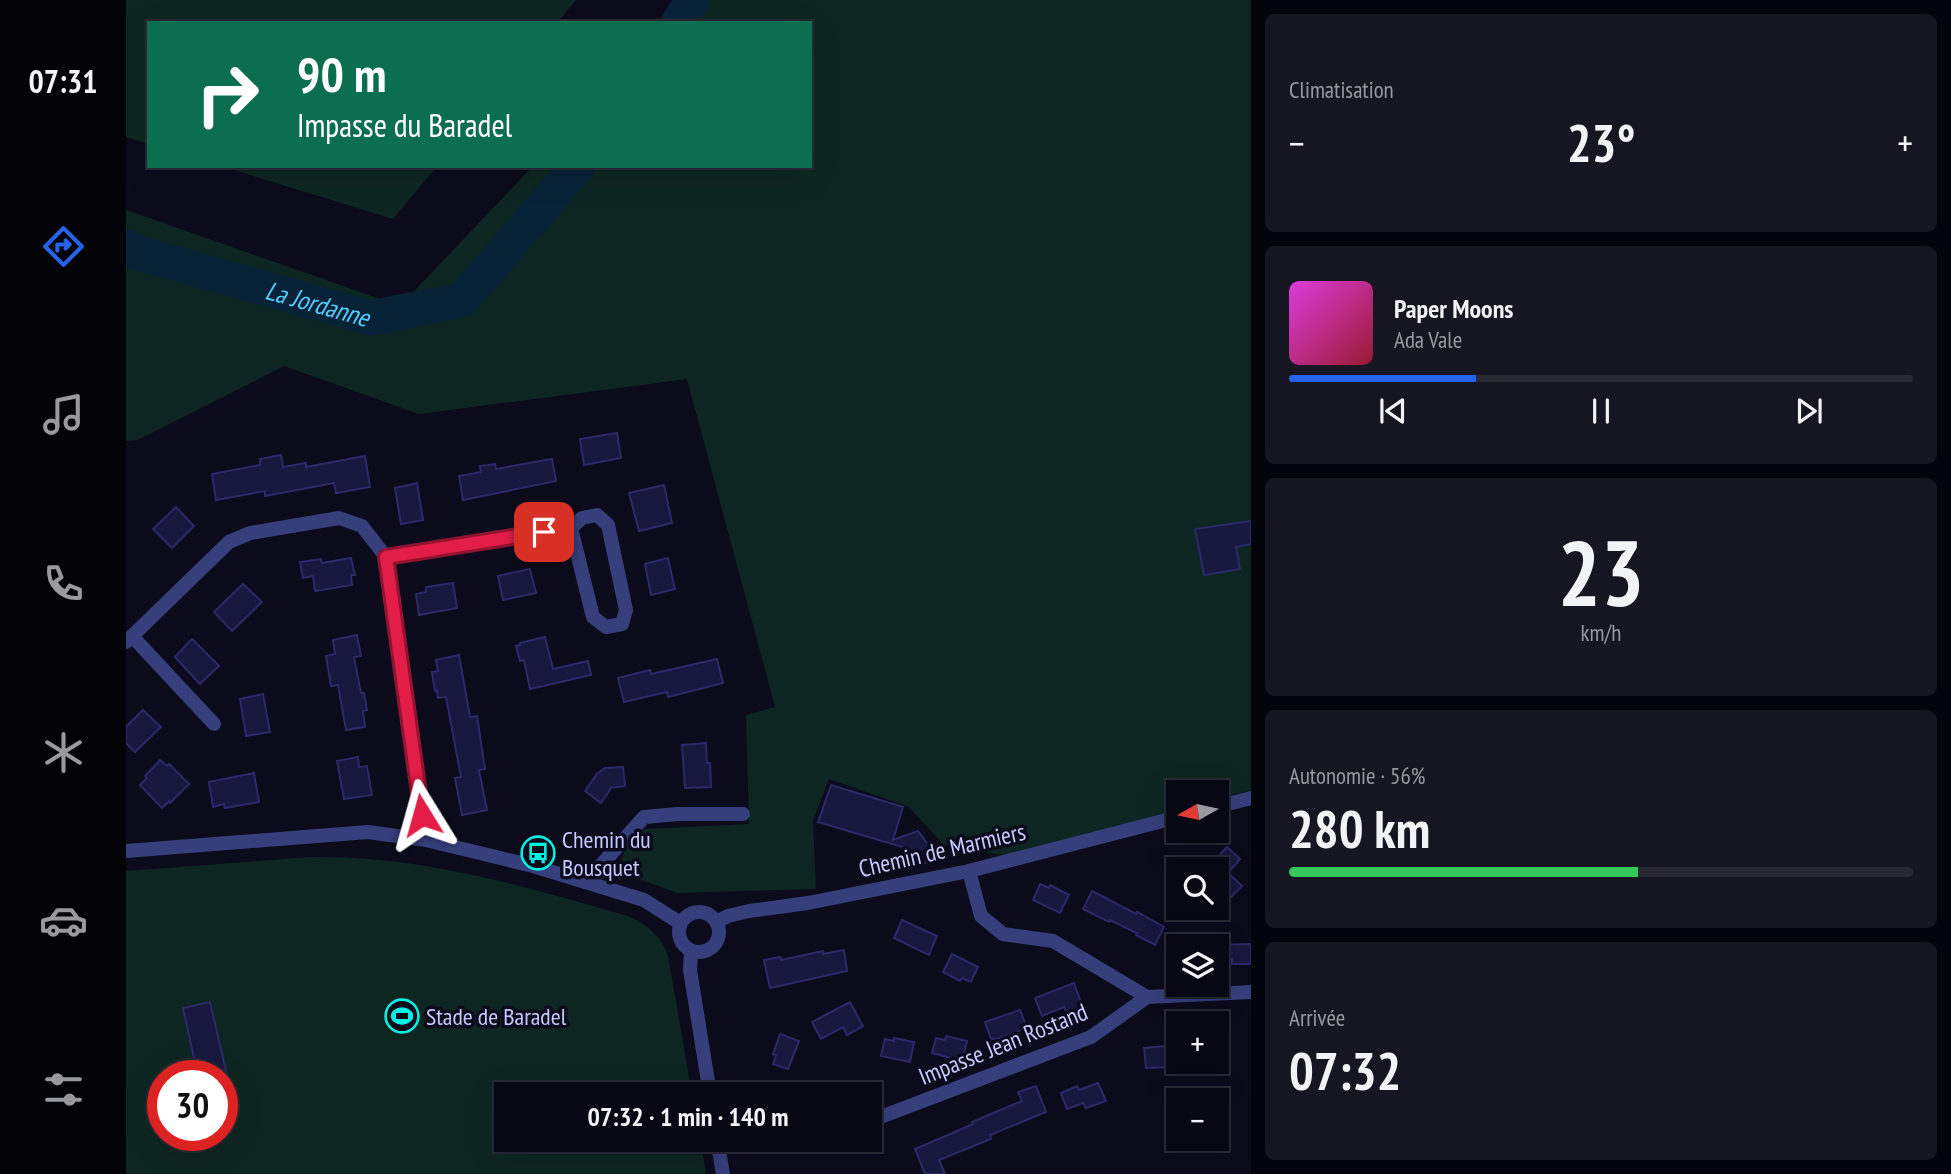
<!DOCTYPE html>
<html lang="fr">
<meta charset="utf-8">
<style>
:root{--surface:#080815;--page:#161622;--text:#f1f3f6;--muted:#989aa0;--line:#292934;--accent:#2563eb}
body{margin:0;font-family:"PT Sans Narrow",sans-serif;background:var(--page);color:var(--text);height:100vh;display:flex;flex-direction:column;font-size:26px;white-space:nowrap}
*{box-sizing:border-box;margin:0}
p{font-size:23px;color:var(--muted)}
.icon{flex:none;width:38px;height:38px;fill:none;stroke:currentColor;stroke-width:2;stroke-linecap:round;stroke-linejoin:round}
.map{position:relative;flex:1;overflow:hidden}
.sheet{display:flex;flex-direction:column;gap:14px;padding:14px;background:#04040c;width:700px}
.sheet>*{flex:none}
.guide{position:absolute;left:21px;top:21px;width:665px;height:147px;border-radius:0px;box-shadow:0 7px 28px #0002,0 0 0 2px var(--line);background:#0b6e4f;color:#fff;overflow:hidden}
.needle{width:46px;rotate:261deg}
.fabs{position:absolute;left:1040px;top:780px;display:grid;gap:14px}
.fabs a{display:grid;place-items:center;width:63px;height:63px;border-radius:0px;background:var(--surface);box-shadow:0 7px 28px #0002,0 0 0 2px var(--line);font-size:35px}
.speed{position:absolute;left:21px;top:1060px;display:flex;gap:14px;font-size:35px;font-weight:700;text-align:center}
.speed>*{display:grid;place-content:center;width:91px;height:91px;border-radius:50%;background:var(--surface);box-shadow:0 7px 28px #0002,0 0 0 2px var(--line);line-height:1}
.speed .limit{border:10px solid #d22;background:#fff;color:#111}
.pin{position:absolute;display:grid;place-items:center;width:60px;height:60px;color:#fff;margin:-30px;border-radius:14px;box-shadow:0 4px 10px #0006}
.me{position:absolute;width:77px;margin:-38px;rotate:352deg;stroke-linejoin:round;filter:drop-shadow(0 0 5px #0008)}
.turn{display:flex;align-items:center;gap:24px;height:147px;padding:0 35px;font-size:32px}
.turn .icon{width:91px;height:91px;stroke-width:2.5}
.turn b{display:block;font-size:49px;line-height:60px}
.big{font-size:52px;font-weight:700;line-height:1.1}
.sheet .card{flex:1;display:flex;flex-direction:column;justify-content:center;gap:10px;min-width:0;padding:0 24px;border-radius:10px;background:var(--page)}
.sheet .dial{align-items:center;gap:0}
.dial b{font-size:91px;line-height:1}
.song{display:flex;align-items:center;gap:21px}
.cover{width:84px;height:84px;border-radius:10px;background:linear-gradient(135deg,hsl(300 70% 55%),hsl(350 70% 35%))}
.played{height:7px;border-radius:4px;background:linear-gradient(90deg,var(--accent) 30%,var(--line) 30%)}
.keys{display:flex;justify-content:space-around;direction:ltr}
.heat{display:flex;justify-content:space-between;align-items:center;font-size:38px;direction:ltr}
.charge{height:10px;border-radius:5px;background:linear-gradient(90deg,#34c759 56%,var(--line) 0)}
.trip{position:absolute;left:368px;top:1082px;width:388px;height:70px;border-radius:0px;background:var(--surface);box-shadow:0 7px 28px #0002,0 0 0 2px var(--line);font-weight:700;line-height:70px;text-align:center}
main{display:flex;flex:1;min-height:0}
.tabs{display:flex;flex-direction:column;width:126px;justify-content:space-around;align-items:center;background:#030308;color:var(--muted)}
.tabs .icon{width:49px;height:49px}
.tabs .on{color:var(--accent)}
.tabs b{font-size:32px;color:var(--text)}
.map>svg:first-child{display:block}
.green{fill:#0e2621;fill-rule:evenodd}
.lines{fill:none;stroke-linecap:round;stroke-linejoin:round}
.river{stroke:#082238;stroke-width:35}
.building{fill:#18173d;stroke:#2b2969;stroke-width:2}
.street{stroke:#363f7c;stroke-width:14}
.route-casing{stroke:#92132f;stroke-width:18}
.route{stroke:#e11d48;stroke-width:12}
.labels{text-anchor:middle;dominant-baseline:central;stroke-width:7;stroke-linejoin:round;paint-order:stroke}
.poi-label{font-size:24px;fill:#c6caff;stroke:#0b0b1c;text-anchor:start}
.street-label{font-size:24px;fill:#c6caff;stroke:#0b0b1c}
.water-label{font-size:26px;font-style:italic;fill:#54ceff;stroke:#0b0b1c}
</style>
<main>
<nav class="tabs">
<b>07:31</b>
<svg class="icon on" aria-label="directions" viewBox="0 0 24 24"><path d="M12 3l9 9-9 9-9-9zM9 14v-3h6M13 9l2 2-2 2"/></svg>
<svg class="icon" aria-label="music" viewBox="0 0 24 24"><path d="M9 18V5l10-2v13"/><circle cx="6" cy="18" r="3"/><circle cx="16" cy="16" r="3"/></svg>
<svg class="icon" aria-label="phone" viewBox="0 0 24 24"><path d="M5 4h4l2 5-3 2q2 4 5 5l2-3 5 2v4C11 20 4 13 5 4z"/></svg>
<svg class="icon" aria-label="climate" viewBox="0 0 24 24"><path d="M12 3v18M4 7l16 10M4 17L20 7"/></svg>
<svg class="icon" aria-label="car" viewBox="0 0 24 24"><path d="M5 17H2v-5l4-1 3-4h7l3 4 3 1v5h-3M9 17h6M6 11h13"/><circle cx="7" cy="17" r="2"/><circle cx="17" cy="17" r="2"/></svg>
<svg class="icon" aria-label="filters" viewBox="0 0 24 24"><path d="M4 7h16M4 17h16"/><circle cx="9" cy="7" r="2"/><circle cx="15" cy="17" r="2"/></svg>
</nav>
<div class="map">
<svg width="1125" height="1174" viewBox="0 0 1125 1174">
<rect width="100%" height="100%" fill="#0b0b1c"/>
<g class="green">
<path d="M0 0H450L431 23H23V144L0 137Z"/>
<path d="M565 0H1125V790L1090 799V793H1052V810L887 857 818 845 783 807 703 779 687 821 690 889 551 893 492 871 500 847 518 829 623 824 620 715 649 707 561 379 293 414 158 366 12 440 0 441V210L274 306 407 166H684V23H543Z"/>
<path d="M95 166H311L267 219Z"/>
<path d="M185 857C294 855 398 886 502 916 520 924 536 936 542 956L566 1094H380V1139H574L580 1174H0V871ZM37 1076H96V1136H37Z"/>
</g>
<g class="lines">
<g class="river">
<path d="M552 23 567 0"/>
<path id="s1" d="M0 247 12 253 245 318 336 300 452 166"/>
</g>
</g>
<g class="building">
<path d="M491 433 495 458 458 465 454 439Z"/>
<path d="M155 455 157 467 180 463V467L239 456 244 487 210 493 208 483 139 496V491L90 500 86 474 134 465V459Z"/>
<path d="M426 459 430 481 337 500 333 476 355 472 354 466 369 464 370 469Z"/>
<path d="M291 483 297 520 275 524 269 488Z"/>
<path d="M538 485 546 523 513 531 503 493Z"/>
<path d="M50 507 68 526 46 548 27 529Z"/>
<path d="M1125 521V544L1110 547 1114 569 1078 575 1069 529Z"/>
<path d="M225 558 229 575H225L226 585 189 591 187 576 177 578 174 562 195 559 196 563Z"/>
<path d="M542 558 549 589 525 595 519 564Z"/>
<path d="M404 569 410 593 377 600 372 576Z"/>
<path d="M327 583 331 608 293 615 290 594 300 592V587Z"/>
<path d="M117 584 136 602 106 631 88 612Z"/>
<path d="M231 635 235 656 228 657 235 693H238L241 710 237 711 239 727 220 730 212 685 205 686 200 656 209 654 207 640Z"/>
<path d="M419 637 427 669 462 661 465 675 404 689 398 660 394 661 390 646 394 645V643Z"/>
<path d="M66 639 93 666 74 684 49 657Z"/>
<path d="M333 655 344 717 351 716 359 769 353 770 361 810 336 815 329 778 335 777 320 697 312 698 311 690 309 691 306 672 312 671 310 660Z"/>
<path d="M591 659 597 683 542 697 541 692 498 702 492 678 524 670 525 674Z"/>
<path d="M137 694 144 732 120 736 114 699Z"/>
<path d="M17 710 35 727 9 752 0 743V727Z"/>
<path d="M580 743 581 763H584L585 787 559 788 556 745Z"/>
<path d="M232 757 233 767 241 766 246 795 218 799 211 761Z"/>
<path d="M34 760 41 766 43 764 63 784 44 803 43 801 36 808 14 785 21 778 19 776Z"/>
<path d="M497 767 499 786 485 788 475 803 459 791 471 774 479 768Z"/>
<path d="M128 773 133 802 99 808 98 804 87 807 83 782Z"/>
<path d="M705 785 777 807 767 840 792 831 813 859 793 865 780 848 692 822Z"/>
<path d="M1101 847 1114 859 1102 873 1116 886 1101 901 1090 891V870H1080Z"/>
<path d="M914 884 923 888 924 885 943 895 934 913 907 900Z"/>
<path d="M966 891 1010 914 1011 912 1038 927 1029 945 1010 935 1011 933 984 920 983 922 957 909Z"/>
<path d="M776 920 811 936 803 955 768 938Z"/>
<path d="M1125 944V964H1106V959L1090 960V945Z"/>
<path d="M718 950 721 971 644 988 638 960 654 957 655 960 697 951V954Z"/>
<path d="M826 954 852 967 845 982 836 978 834 981 817 972Z"/>
<path d="M948 983 957 1008 941 1015 938 1007 916 1016 909 998Z"/>
<path d="M84 1002 101 1076H72L57 1008Z"/>
<path d="M724 1002 737 1026 721 1035 717 1027 695 1039 686 1022Z"/>
<path d="M894 1010 901 1028 871 1039H865L859 1022Z"/>
<path d="M654 1034 673 1041 662 1069 647 1064 650 1055 647 1054Z"/>
<path d="M820 1036 841 1041 836 1061 806 1053 810 1038 819 1040Z"/>
<path d="M768 1038 788 1042 784 1062 755 1056 759 1039 768 1041Z"/>
<path d="M1040 1046V1050H1052V1067L1020 1068 1018 1048Z"/>
<path d="M972 1083 980 1101 960 1108 957 1103 941 1109 935 1093 951 1086 953 1090Z"/>
<path d="M910 1086 920 1112 864 1135 865 1139 813 1160 819 1174H799L789 1149 822 1135 847 1124 846 1122 896 1101 892 1092Z"/>
</g>
<g class="lines">
<g class="street">
<path d="M260 557 445 528 456 518 471 515 482 525 500 610 496 624 480 627 467 617 445 528"/>
<path d="M6 636 88 724"/>
<path d="M0 642 103 542 124 533 213 518 236 526 260 557 300 840"/>
<path d="M1090 807 1125 798"/>
<path d="M0 851 242 832 300 840 407 866 518 900 554 923"/>
<path d="M843 871 855 916 877 934 927 941 1021 997 1125 992"/>
<path d="M460 882 518 817 552 814H617"/>
<circle cx="573" cy="932" r="20"/>
<path d="M590 922 602 916 623 911 682 903 843 871 1052 817"/>
<path d="M565 951 564 970 584 1094"/>
<path d="M744 1121 965 1037 1021 997"/>
<path d="M591 1139 597 1174"/>
</g>
</g>
<g class="lines">
<defs>
<path id="route" d="M296 815 260 557 418 532"/>
</defs>
<use href="#route" class="route-casing"/>
<use href="#route" class="route"/>
</g>
<defs>
<symbol id="bus-ring" viewBox="-11 -11 22 22"><circle r="9.5" fill="#0b0b1c" stroke="#00f1df" stroke-width="1.5"/><path d="M-5-6H5V4H4V6H2V4H-2V6H-4V4H-5ZM-3.5-4V0h7V-4ZM-3.5 1.2v1.5H-2V1.2ZM2 1.2v1.5H3.5V1.2Z" fill="#00f1df"/></symbol>
<symbol id="stadium-ring" viewBox="-11 -11 22 22"><circle r="9.5" fill="#0b0b1c" stroke="#00f1df" stroke-width="1.5"/><path d="M0-5a6.5 5 0 1 0 0 10a6.5 5 0 1 0 0-10ZM-3.5-1.8h7v3.6h-7Z" fill="#00f1df"/></symbol>
</defs>
<g fill-rule="evenodd">
<use href="#bus-ring" x="393" y="834" width="38" height="38"/>
<use href="#stadium-ring" x="257" y="997" width="38" height="38"/>
</g>
<g class="labels">
<g class="poi-label">
<text x="436" y="839">Chemin du<tspan x="436" dy="28">Bousquet</tspan></text>
<text x="300" y="1016">Stade de Baradel</text>
</g>
<g class="street-label">
<text transform="translate(816 850) rotate(-13)">Chemin de Marmiers</text>
<text transform="translate(877 1044) rotate(-22)">Impasse Jean Rostand</text>
</g>
<g class="water-label">
<text stroke="none"><textPath href="#s1" startOffset="200">La Jordanne</textPath></text>
</g>
</g>
</svg>
<div class="fabs">
<a><svg class="needle" viewBox="-14 -14 28 28"><path d="M0-13l5 13h-10z" fill="#e53935"/><path d="M0 13l5-13h-10z" fill="#989aa0"/></svg></a>
<a><svg class="icon" aria-label="search" viewBox="0 0 24 24"><circle cx="10" cy="10" r="6"/><path d="M15 15l6 6"/></svg></a>
<a><svg class="icon" aria-label="layers" viewBox="0 0 24 24"><path d="M12 4l9 5-9 5-9-5zM3 14l9 5 9-5"/></svg></a>
<a>+</a>
<a>−</a>
</div>
<div class="speed"><div class="limit">30</div></div>
<div class="pin" style="left:418px;top:532px;background:#d93025"><svg class="icon" aria-label="arrive" viewBox="0 0 24 24"><path d="M6 21V4h12l-3 4 3 4H6"/></svg></div>
<svg class="me" style="left:296px;top:815px" viewBox="-20 -20 40 40"><path d="M0-17L14 15 0 8-14 15z" fill="#e11d48" stroke="#fff" stroke-width="4"/></svg>
<div class="trip">07:32 · 1 min · 140 m</div>
<div class="guide">
<div class="turn"><svg class="icon" aria-label="right" viewBox="0 0 24 24"><path d="M7 20v-9h11M14 6l5 5-5 5"/></svg><div><b>90 m</b>Impasse du Baradel</div></div>
</div>
</div>
<section class="sheet">
<div class="card"><p>Climatisation</p>
<div class="heat"><a>−</a><b class="big">23°</b><a>+</a></div>
</div>
<div class="card">
<div class="song"><i class="cover"></i><div><b>Paper Moons</b><p>Ada Vale</p></div></div>
<div class="played"></div>
<div class="keys"><svg class="icon" aria-label="previous" viewBox="0 0 24 24"><path d="M18 5L8 12l10 7zM5 5v14"/></svg><svg class="icon" aria-label="pause" viewBox="0 0 24 24"><path d="M8 5v14M16 5v14"/></svg><svg class="icon" aria-label="next" viewBox="0 0 24 24"><path d="M6 5l10 7-10 7zM19 5v14"/></svg></div>
</div>
<div class="card dial"><b>23</b><p>km/h</p></div>
<div class="card"><p>Autonomie · 56%</p><b class="big">280 km</b><div class="charge"></div></div>
<div class="card"><p>Arrivée</p><b class="big">07:32</b></div>
</section>
</main>
